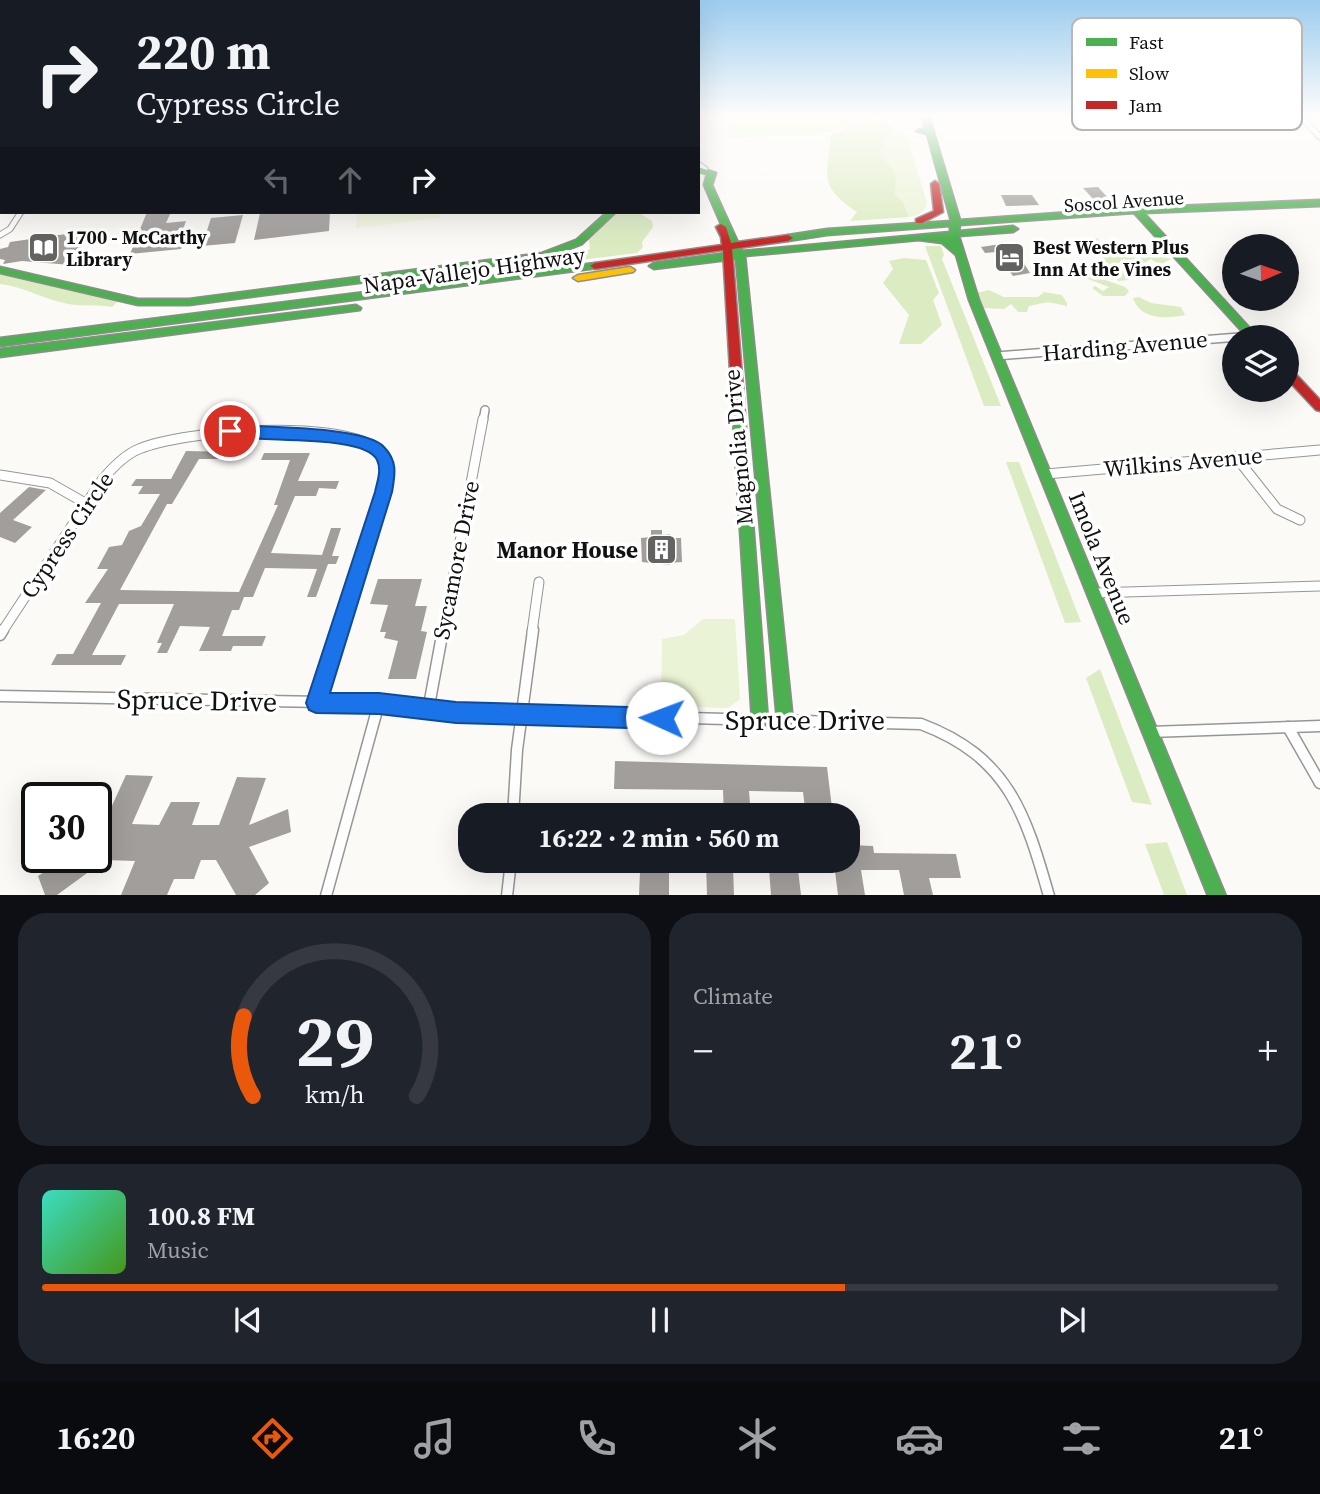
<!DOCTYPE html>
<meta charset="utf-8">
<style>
:root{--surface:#171b24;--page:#20242c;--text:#f1f3f6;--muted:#9ea1a6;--line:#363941;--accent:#ea580c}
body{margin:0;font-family:"Source Serif 4",serif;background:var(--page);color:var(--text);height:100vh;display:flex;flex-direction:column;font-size:26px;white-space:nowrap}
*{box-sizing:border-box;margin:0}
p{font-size:23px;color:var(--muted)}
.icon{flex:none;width:38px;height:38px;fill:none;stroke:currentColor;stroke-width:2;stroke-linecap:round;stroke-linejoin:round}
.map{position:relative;height:895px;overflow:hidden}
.side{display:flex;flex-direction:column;gap:18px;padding:18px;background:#0d0f14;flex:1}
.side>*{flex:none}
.guide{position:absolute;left:0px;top:0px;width:700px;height:214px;box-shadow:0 7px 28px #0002;background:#171b24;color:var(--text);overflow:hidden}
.needle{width:46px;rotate:88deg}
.tools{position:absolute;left:1222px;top:234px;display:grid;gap:14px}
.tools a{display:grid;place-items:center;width:77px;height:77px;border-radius:50%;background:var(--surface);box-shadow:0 7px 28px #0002;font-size:35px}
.speed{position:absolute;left:21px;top:782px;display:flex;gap:14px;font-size:35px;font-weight:700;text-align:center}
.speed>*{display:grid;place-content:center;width:91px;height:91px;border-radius:50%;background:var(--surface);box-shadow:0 7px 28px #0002;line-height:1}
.speed .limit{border:4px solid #111;border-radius:10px;background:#fff;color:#111}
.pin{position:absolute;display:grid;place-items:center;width:60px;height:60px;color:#fff;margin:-30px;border:4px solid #fff;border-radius:50%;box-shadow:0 2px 7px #0007}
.me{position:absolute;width:77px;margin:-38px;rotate:272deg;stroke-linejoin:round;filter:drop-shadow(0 0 5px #0008)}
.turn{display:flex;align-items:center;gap:24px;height:147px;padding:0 21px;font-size:32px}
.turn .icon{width:91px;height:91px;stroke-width:2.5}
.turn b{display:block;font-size:49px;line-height:60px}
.lanes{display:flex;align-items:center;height:66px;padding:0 21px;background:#0003;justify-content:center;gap:35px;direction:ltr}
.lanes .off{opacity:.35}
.big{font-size:52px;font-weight:700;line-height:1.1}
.side .widget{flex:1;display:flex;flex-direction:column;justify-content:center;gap:10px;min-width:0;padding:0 24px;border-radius:28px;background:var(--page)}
.side .dial{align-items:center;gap:0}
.dial svg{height:182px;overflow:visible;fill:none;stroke:var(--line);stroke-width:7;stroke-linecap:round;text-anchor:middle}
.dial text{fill:var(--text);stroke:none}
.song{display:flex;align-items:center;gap:21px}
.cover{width:84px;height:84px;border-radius:10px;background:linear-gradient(135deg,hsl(170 70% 55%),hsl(100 70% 35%))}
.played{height:7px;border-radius:4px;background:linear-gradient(90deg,var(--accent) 65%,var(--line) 65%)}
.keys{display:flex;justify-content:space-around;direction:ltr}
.heat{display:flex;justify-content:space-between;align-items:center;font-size:38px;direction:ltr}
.side .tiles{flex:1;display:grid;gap:18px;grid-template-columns:1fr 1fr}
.widget:last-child{grid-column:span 2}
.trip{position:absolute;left:458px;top:803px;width:402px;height:70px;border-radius:28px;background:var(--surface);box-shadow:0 7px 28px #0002;font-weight:700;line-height:70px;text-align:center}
.tabs{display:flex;height:112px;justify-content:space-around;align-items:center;background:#090b0e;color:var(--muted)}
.tabs .icon{width:49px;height:49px}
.tabs .selected{color:var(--accent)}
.tabs b{font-size:32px;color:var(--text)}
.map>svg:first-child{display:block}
.green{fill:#eaf3d5}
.forest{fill:#dcecc2}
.pitch{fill:#f3f7df}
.building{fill:#a19e9c}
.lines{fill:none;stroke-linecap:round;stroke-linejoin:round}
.street-far3-casing{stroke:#979695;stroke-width:7}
.street-far2-casing{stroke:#979695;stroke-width:10}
.street-far1-casing{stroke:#979695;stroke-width:11}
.street-casing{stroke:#979695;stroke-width:13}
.fast-casing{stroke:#8d8d8b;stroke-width:3}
.slow-casing{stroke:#8d8d8b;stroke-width:3}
.jam-casing{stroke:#8d8d8b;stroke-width:3}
.street-far3{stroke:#fffefe;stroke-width:5}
.street-far2{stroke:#fffefe;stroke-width:7}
.street-far1{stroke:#fffefe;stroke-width:9}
.street{stroke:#fffefe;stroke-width:10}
.fast{fill:#4caf50;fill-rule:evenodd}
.slow{fill:#ffc107;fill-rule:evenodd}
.jam{fill:#c62828;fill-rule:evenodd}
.route{fill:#1a73e8;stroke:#114b97;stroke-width:2}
.labels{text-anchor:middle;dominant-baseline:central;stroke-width:7;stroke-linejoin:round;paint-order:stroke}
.far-street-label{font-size:19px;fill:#111;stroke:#fff}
.far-poi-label{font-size:19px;font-weight:bold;fill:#111;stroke:#fff;text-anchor:start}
.street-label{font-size:23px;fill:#111;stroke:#fff}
.poi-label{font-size:23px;font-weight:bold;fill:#111;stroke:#fff;text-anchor:end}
.near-street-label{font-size:28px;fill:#111;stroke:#fff}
.key{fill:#fff;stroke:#b8b8b8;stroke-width:2}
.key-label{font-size:19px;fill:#111}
</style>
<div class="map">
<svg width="1320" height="896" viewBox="0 0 1320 896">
<rect width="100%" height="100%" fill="#fcfaf7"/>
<g class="green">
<path d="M741 116H873L876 120 819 134 730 138 728 127Z"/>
<path d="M892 128 907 137 927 203C924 213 919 215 909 217L903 202 895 196C899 164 890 171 880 150Z"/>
<path d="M703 619H735L740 699 728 708 661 706 662 639 684 635Z"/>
</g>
<g class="forest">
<path d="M865 122H886L892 128 880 150C890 172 899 164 895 195L903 202 909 217 850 221 857 212C816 184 829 177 830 135Z"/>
<path d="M612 212H643L641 214 652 221 653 227 642 242 643 247 637 253 572 261 580 252 590 249 588 235Z"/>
<path d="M1090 238H1097L1107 248H1137L1171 259 1160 265 1151 259 1146 262 1147 266 1119 263 1116 266 1129 277 1128 280 1118 281Z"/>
<path d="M925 246H941L944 255 942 259 1001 406H984Z"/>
<path d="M904 258 926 260 939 293 933 300 942 325 921 344H899L909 315 883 283 893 269 889 261Z"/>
<path d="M1083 272 1125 287 1129 291 1125 296H1103L1092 288 1095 286 1103 291 1109 287 1080 276Z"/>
<path d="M14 273 120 299 112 307C98 304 82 307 68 304 45 300 25 287 0 284V274Z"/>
<path d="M989 290 1004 297H1038L1044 292 1062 295 1067 303V306L1048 302 1029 306 1027 312H1018L1011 304 1004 309 983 308 977 293Z"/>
<path d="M1139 297 1151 303 1181 307 1185 315C1167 319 1140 320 1133 298Z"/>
<path d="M1006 462H1019L1081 622 1065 623Z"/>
<path d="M1100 669 1152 805 1132 802 1086 678Z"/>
<path d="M1167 842 1187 895H1164L1145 844Z"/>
</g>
<path class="pitch" d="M357 212H440V218L356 228Z"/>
<g class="building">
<path d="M1098 187 1110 200 1095 201 1083 188Z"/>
<path d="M1001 195H1032L1039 205 1006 206Z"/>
<path d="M147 212H171L166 223 186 221 179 241H184L181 249 130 254Z"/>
<path d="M330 212 329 231 254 240 260 213Z"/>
<path d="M243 215 235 243 202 246 211 218Z"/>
<path d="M94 230 78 251 94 255 83 266 22 261 3 264 5 260 0 259V249L8 247 10 242Z"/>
<path d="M1008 243 1014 247 1030 273 1013 276 996 252 985 253 981 247Z"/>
<path d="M186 451 232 452 229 459H199L172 504H167L120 590 239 592 278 505H274L290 460H261L264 453H310L298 481H339L336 489 319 488 316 496H295L271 553 322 555 331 528H341L332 556H339L336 564H328L316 597H307L317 569 265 568 253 597H244L239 610H232L222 636H266L262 646H233L231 651H199L210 627 180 626 167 653H157L162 643H157L174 604H119L92 655H126L121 665H51L57 654H73L101 603H85L108 569H97L109 547 122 545 129 531 141 526 160 494H138L143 486H131L136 479H171Z"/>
<path d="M29 487 46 490 13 520 32 527 15 543 0 537V513Z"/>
<path d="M651 530H662V535L670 534V538H681L682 562 669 563 670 565 642 562 641 538 651 537Z"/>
<path d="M378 579H422L415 606H427L421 631 427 632 416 679H388L398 641 384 638 386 632H380L388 605 370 604Z"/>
<path d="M615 761 827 767 833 816H806L803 792 749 791 751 816H724L723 790 614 789Z"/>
<path d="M126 775 153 776 132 824 159 825 171 802H200L192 825H219L237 777 266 778 249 825 288 809 291 832 249 847 269 883 255 895H236L216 860H201L194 879H174L167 895H121L135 861 105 860 57 895H45L38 876 65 858H96V815L105 821Z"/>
<path d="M849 845 873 846 874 853 956 854 961 878H929L933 895H904L899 870H861L865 895H838L835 871 798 870 801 895H771L769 869 733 868 734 895H707L706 861H849Z"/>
<path d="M605 861H669V895H639L640 872 605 871Z"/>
</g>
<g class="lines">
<defs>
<g id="street-far3">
<path d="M1300 116 1320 137"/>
<path d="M698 164 705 169"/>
<path d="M0 235 10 229 21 212"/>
</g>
<g id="street-far2">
<path d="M997 356 1252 336"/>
<path d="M483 421 485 410"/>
</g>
<g id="street-far1">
<path d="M1236 457 1277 509 1300 520"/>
<path d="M1046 474 1320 450"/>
<path d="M0 475 50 483 85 503"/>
<path d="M1094 593 1320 586"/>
<path d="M2 632 102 480C112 468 124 455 139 449 185 430 335 419 376 448 384 454 386 464 388 472L338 632"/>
<path d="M443 632 483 419"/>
<path d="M532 632 539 582"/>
</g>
<g id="street">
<path d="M0 635 3 630"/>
<path d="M0 696 379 703 456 712 921 724C1008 757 1025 812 1049 896"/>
<path d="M316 703 339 630"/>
<path d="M428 711 443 630"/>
<path d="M1288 727 1320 783"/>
<path d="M1150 732 1320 726"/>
<path d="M513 816 517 750 533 630"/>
<path d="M326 896 379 703"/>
<path d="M507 896 511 861"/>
</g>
<g id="fast">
<path d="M922 116H929L960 220 1125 208 1320 200V206L1144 213 1259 338H1248L1134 213 960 225 959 231 1013 226 1018 229 1013 232 959 236 979 300 1226 896H1208L969 300 956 255 942 243 919 240 745 256 793 721 791 727 785 729 779 727 777 721 736 259 654 269 649 266 654 263 733 252 704 185 707 174 698 172V167L716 173 712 185 742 251 950 232V226L827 235 788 241 783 238 788 235 827 229 951 221 927 134 916 131 920 129H925Z"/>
<path d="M607 212H616L582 244 544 259 189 305H138L0 273V267L138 299H189L542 253 576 240Z"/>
<path d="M595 263 598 264V268L0 346V338Z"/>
<path d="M356 305 361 308 360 310 0 357V349Z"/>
<path d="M737 384 743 388 768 721 766 727 760 729 754 727 752 721 731 388Z"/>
</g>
<path id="slow" d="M630 267 635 270 633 272 578 281 573 278 578 275Z"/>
<g id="jam">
<path d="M935 181 939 184 943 212 922 223H916V219L934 211 931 184Z"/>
<path d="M721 224 726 227 731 243 788 235 793 238 788 241 732 249 743 388 737 392 731 388 723 250 595 269 590 266 595 263 722 245 721 237 716 227Z"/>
<path d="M1286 367 1290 368 1320 400V411L1316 410 1286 378Z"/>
</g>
</defs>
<use href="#street-far3" class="street-far3-casing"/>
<use href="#street-far2" class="street-far2-casing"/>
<use href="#street-far1" class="street-far1-casing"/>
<use href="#street" class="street-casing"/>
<use href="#fast" class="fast-casing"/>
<use href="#slow" class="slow-casing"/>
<use href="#jam" class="jam-casing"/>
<use href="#street-far3" class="street-far3"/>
<use href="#street-far2" class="street-far2"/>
<use href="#street-far1" class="street-far1"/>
<use href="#street" class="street"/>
<use href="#fast" class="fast"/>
<use href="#slow" class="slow"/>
<use href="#jam" class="jam"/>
</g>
<linearGradient id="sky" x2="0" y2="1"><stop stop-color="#9cccef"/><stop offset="0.48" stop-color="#fefdfb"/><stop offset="1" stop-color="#fefdfb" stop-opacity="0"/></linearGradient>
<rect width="1320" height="241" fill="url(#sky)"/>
<path class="route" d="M230 425C261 427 365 426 384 447 398 461 395 475 392 492L330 693H379L456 702 662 708 669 711 672 718 669 726 662 729 456 723 379 714 316 713 309 710 306 703 375 492C377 482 382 470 377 460 364 433 253 444 224 435L222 431Z"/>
<defs>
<symbol id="library-square" viewBox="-11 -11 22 22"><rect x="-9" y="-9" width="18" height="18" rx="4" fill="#636362" stroke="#fff"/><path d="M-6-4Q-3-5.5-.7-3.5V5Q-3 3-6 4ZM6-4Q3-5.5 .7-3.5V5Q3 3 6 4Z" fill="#fff"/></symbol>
<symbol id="hotel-square" viewBox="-11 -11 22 22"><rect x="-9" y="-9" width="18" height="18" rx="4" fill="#636362" stroke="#fff"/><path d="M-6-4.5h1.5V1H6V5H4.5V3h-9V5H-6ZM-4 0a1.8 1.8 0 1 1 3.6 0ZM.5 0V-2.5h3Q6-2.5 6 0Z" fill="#fff"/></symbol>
<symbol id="building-square" viewBox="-11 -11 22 22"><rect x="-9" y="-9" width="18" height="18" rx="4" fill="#636362" stroke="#fff"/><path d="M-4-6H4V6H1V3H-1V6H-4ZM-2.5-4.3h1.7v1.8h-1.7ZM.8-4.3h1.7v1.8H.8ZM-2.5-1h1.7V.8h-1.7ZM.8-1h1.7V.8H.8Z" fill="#fff"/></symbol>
</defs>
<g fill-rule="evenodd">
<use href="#library-square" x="26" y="230" width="35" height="35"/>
<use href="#hotel-square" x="992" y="240" width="35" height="35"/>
<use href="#building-square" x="644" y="532" width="35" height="35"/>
</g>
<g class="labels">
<g class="far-street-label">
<text transform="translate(1124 201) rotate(-4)">Soscol Avenue</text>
</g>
<g class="far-poi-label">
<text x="66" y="237">1700 - McCarthy<tspan x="66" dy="22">Library</tspan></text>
<text x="1033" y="247">Best Western Plus<tspan x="1033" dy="22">Inn At the Vines</tspan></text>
</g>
<g class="street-label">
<text transform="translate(474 270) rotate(-8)">Napa-Vallejo Highway</text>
<text transform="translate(1125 346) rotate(-5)">Harding Avenue</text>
<text transform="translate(738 447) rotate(-95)">Magnolia Drive</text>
<text transform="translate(1183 462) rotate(-5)">Wilkins Avenue</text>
<text transform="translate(67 535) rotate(-56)">Cypress Circle</text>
<text transform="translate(1102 558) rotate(68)">Imola Avenue</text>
<text transform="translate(456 560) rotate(-79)">Sycamore Drive</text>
</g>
<g class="poi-label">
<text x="638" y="550">Manor House</text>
</g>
<g class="near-street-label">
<text transform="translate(197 700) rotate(1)">Spruce Drive</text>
<text x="805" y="720">Spruce Drive</text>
</g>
</g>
<rect x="1072" y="18" width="230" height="112" rx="10" class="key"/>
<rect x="1086" y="38" width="31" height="8" fill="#4caf50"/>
<rect x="1086" y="69" width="31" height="9" fill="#ffc107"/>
<rect x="1086" y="101" width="31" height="8" fill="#c62828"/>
<g class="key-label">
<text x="1129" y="49">Fast</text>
<text x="1129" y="80">Slow</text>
<text x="1129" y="112">Jam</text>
</g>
</svg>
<div class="tools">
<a><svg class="needle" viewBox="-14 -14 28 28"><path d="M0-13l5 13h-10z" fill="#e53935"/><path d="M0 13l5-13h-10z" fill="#9ea1a6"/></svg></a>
<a><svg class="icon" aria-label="layers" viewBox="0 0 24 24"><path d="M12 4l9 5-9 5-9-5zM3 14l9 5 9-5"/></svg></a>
</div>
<div class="speed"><div class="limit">30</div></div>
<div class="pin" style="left:230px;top:431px;background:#d93025"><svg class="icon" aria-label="arrive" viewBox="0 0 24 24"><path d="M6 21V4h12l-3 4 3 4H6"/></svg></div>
<svg class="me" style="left:662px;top:718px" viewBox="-20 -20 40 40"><circle r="19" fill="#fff"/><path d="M0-13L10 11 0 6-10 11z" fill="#1a73e8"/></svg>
<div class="trip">16:22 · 2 min · 560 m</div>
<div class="guide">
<div class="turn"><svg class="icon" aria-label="right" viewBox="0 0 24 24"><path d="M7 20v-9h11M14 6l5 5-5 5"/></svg><div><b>220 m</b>Cypress Circle</div></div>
<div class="lanes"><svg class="icon off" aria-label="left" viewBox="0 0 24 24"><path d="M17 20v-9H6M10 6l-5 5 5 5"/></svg><svg class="icon off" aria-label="ahead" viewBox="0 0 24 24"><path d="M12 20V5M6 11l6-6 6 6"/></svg><svg class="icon" aria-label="right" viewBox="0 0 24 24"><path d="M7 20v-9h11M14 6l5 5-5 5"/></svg></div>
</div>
</div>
<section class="side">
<div class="tiles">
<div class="widget dial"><svg viewBox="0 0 100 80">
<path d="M14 69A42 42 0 1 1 86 69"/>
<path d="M14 69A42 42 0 0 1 10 34" stroke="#ea580c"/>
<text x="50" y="56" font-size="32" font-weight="700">29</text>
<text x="50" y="72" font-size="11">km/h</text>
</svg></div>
<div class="widget"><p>Climate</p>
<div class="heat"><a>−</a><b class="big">21°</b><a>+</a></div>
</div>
<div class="widget">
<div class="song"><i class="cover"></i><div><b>100.8 FM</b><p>Music</p></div></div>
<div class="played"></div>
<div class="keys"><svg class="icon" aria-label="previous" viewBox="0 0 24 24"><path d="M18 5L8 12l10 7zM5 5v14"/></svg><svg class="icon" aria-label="pause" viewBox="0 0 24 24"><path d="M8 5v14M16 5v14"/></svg><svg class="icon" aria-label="next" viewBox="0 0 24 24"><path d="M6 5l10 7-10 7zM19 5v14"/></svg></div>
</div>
</div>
</section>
<nav class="tabs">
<b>16:20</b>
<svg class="icon selected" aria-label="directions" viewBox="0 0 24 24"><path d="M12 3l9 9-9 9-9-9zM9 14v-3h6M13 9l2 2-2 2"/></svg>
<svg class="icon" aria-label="music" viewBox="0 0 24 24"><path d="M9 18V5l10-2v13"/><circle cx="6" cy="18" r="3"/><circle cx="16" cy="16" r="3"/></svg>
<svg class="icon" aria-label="phone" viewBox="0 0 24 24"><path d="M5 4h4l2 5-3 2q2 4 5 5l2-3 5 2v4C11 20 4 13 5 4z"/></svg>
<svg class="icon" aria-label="climate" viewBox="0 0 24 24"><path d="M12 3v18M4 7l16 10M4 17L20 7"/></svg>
<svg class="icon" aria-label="car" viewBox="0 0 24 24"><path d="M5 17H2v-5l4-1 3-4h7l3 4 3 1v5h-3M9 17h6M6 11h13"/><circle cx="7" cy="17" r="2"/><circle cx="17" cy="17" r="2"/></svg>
<svg class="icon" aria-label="filters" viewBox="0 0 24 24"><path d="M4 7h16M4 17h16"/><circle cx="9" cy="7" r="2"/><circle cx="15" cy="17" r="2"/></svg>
<b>21°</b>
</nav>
